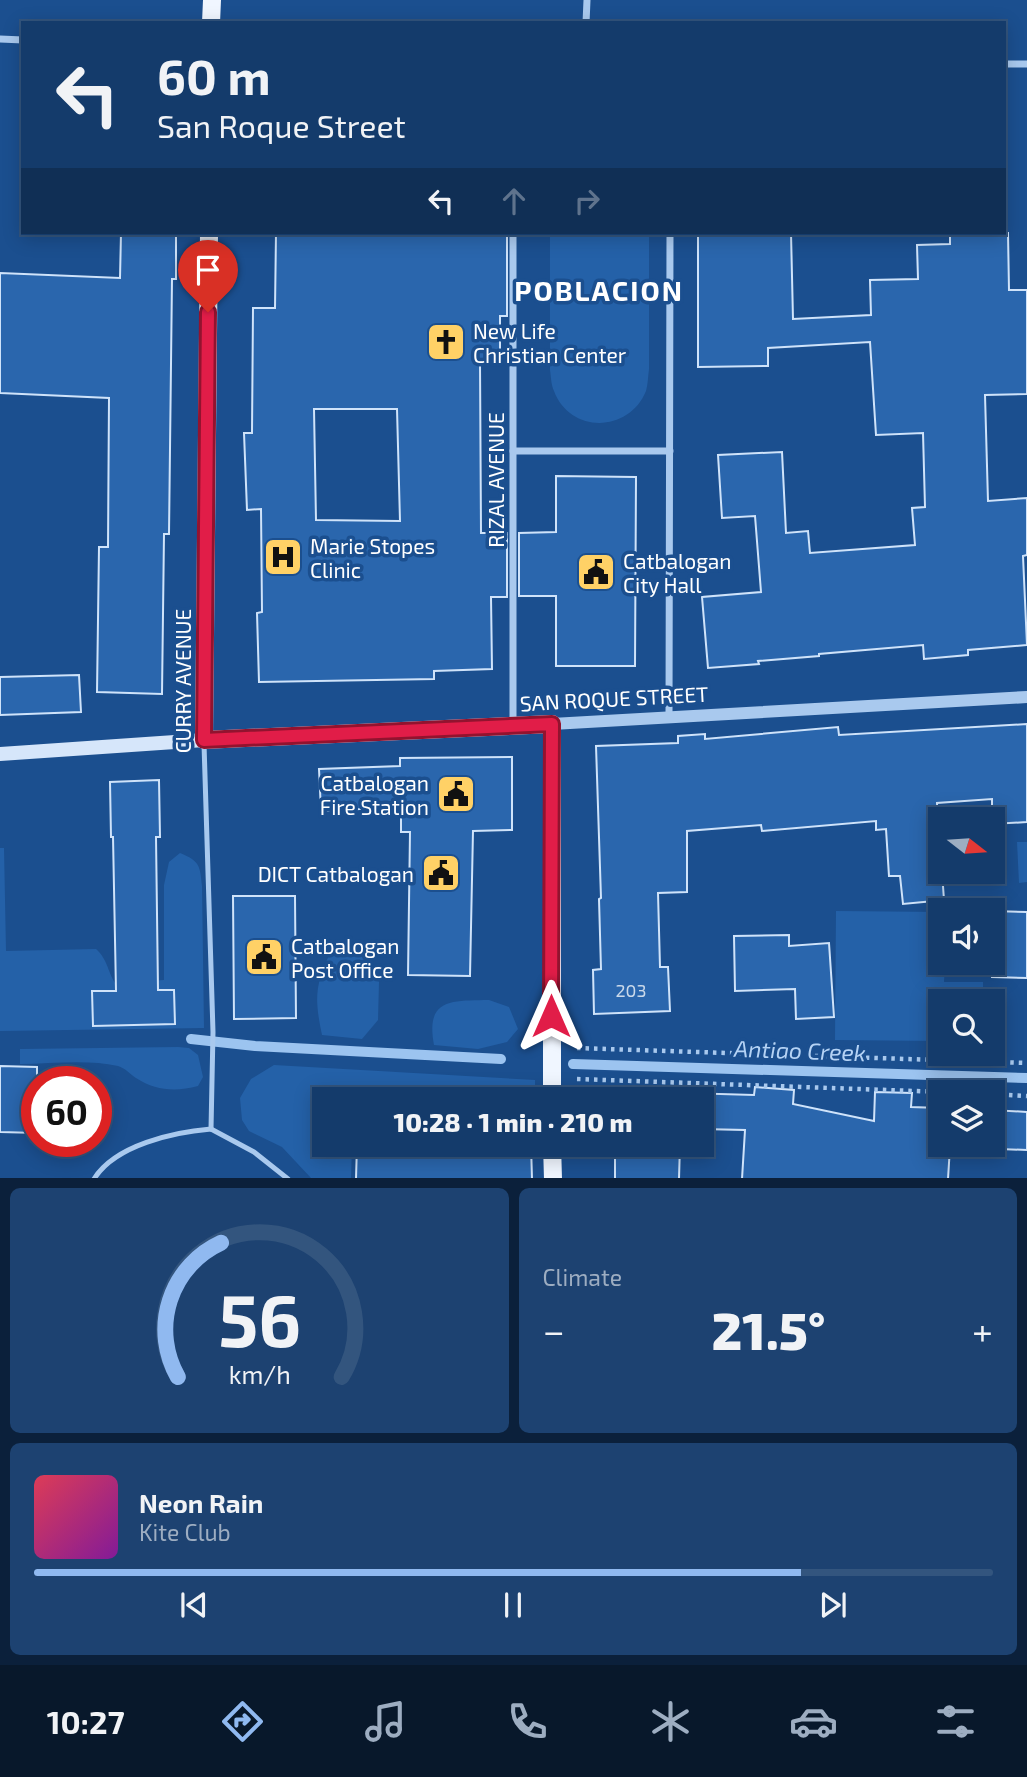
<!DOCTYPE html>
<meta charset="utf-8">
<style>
:root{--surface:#143b6b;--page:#1d4271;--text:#f1f3f6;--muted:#9dadc1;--line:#33557e;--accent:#90b9f0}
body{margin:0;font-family:"Exo 2",sans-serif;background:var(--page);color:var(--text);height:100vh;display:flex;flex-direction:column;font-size:26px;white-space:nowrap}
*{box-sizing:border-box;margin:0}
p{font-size:23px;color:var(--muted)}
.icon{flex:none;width:38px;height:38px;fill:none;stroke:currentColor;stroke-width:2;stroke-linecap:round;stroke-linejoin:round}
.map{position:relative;height:1178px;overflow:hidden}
.panel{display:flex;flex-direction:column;gap:10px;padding:10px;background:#0b203b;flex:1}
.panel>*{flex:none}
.top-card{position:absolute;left:21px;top:21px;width:985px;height:214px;border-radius:0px;box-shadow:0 4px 18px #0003,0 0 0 2px var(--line);background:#143b6b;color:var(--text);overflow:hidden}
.needle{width:46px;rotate:107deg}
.fabs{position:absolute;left:928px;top:807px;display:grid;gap:14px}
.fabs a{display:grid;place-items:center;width:77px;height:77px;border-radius:0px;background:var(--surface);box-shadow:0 4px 18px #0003,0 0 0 2px var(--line);font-size:35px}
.speed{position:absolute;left:21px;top:1066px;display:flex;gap:14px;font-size:35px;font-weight:700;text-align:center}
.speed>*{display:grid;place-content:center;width:91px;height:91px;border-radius:50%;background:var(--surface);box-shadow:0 4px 18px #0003,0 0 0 2px var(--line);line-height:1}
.speed .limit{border:10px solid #d22;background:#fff;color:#111}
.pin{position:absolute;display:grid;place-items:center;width:60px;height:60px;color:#fff;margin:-72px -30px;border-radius:50% 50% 50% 0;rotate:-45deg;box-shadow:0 0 7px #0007}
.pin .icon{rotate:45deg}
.me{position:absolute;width:77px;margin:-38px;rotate:0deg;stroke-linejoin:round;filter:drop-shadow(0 0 5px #0008)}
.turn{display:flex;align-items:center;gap:24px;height:147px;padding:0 21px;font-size:32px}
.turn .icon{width:91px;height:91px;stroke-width:2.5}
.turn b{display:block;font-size:49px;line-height:60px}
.lanes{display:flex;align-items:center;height:66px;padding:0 21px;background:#0003;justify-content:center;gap:35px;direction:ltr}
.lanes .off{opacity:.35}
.big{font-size:52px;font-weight:800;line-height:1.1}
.panel .widget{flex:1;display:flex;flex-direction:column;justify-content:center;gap:10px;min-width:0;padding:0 24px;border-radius:10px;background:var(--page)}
.panel .dial{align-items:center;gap:0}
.dial svg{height:182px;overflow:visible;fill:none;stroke:var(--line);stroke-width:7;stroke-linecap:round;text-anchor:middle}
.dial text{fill:var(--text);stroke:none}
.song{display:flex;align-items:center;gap:21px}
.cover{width:84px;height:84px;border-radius:10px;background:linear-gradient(135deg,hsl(350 70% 55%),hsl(290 70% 35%))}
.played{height:7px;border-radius:4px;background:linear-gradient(90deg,var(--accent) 80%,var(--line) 80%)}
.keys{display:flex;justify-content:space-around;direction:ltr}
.heat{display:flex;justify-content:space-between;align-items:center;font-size:38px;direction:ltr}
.panel .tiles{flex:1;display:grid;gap:10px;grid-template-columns:1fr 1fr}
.widget:last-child{grid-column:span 2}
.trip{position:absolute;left:312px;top:1087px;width:402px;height:70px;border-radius:0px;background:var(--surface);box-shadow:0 4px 18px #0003,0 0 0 2px var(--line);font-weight:800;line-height:70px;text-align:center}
.dock{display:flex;height:112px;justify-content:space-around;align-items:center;background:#08182b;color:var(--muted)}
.dock .icon{width:49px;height:49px}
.dock .on{color:var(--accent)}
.dock b{font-size:32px;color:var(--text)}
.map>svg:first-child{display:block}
.green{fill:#2461a8}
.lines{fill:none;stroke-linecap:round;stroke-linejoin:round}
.stream{stroke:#9cc4f0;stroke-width:10}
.building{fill:#2a66ad;stroke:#cfe3fa;stroke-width:2;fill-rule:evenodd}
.path{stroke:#a9c9ee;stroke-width:4.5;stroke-dasharray:3.5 5;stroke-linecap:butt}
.service{stroke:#a9c9ee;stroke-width:5}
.minor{stroke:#a9c9ee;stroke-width:7}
.tertiary{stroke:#a9c9ee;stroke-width:12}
.secondary{stroke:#d6e6fa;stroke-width:14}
.primary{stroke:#f0f6ff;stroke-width:18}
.route-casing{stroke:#92132f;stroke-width:18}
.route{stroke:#e11d48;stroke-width:12}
.labels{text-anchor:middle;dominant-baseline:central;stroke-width:7;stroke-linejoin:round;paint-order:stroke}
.number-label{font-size:18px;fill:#cad9ea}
.poi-label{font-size:21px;fill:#fff;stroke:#1b4f8f;text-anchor:start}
.street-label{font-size:21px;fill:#fff;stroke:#1b4f8f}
.water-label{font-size:23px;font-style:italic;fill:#b5d3f5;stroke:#1b4f8f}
.district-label{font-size:28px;font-weight:bold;letter-spacing:2px;fill:#fff;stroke:#1b4f8f}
</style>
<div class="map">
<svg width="1027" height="1179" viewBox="0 0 1027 1179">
<rect width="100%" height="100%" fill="#1b4f8f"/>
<g class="green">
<path d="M550 233H649V369C648 376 648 384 646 391 629 433 570 434 554 391 551 385 551 376 550 370Z"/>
<path d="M1017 842H1027V882L1019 883Z"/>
<path d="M0 848H4L6 951 96 949C108 960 107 970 115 983L164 980V885L169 862 180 853C200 861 200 866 202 886L204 1028 0 1031Z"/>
<path d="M836 911 940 912V962L945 963 944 982H983V1001H940V1041L835 1040Z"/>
<path d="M364 948 379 982 378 1020 362 1039 322 1035C314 997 315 984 332 949Z"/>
<path d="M489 1000 509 1007 518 1029 507 1042 478 1049 434 1045C425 997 453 1001 489 1000Z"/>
<path d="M178 1047 189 1048 198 1055 203 1077 198 1086C176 1092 156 1091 136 1078 130 1074 125 1068 118 1066 87 1059 51 1064 20 1064V1049Z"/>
<path d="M274 1065 535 1080V1099H324V1144L352 1145 351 1178H311L282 1147 249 1131 242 1120 240 1098 251 1079Z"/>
</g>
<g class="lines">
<g class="stream">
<path d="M191 1039 255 1046 501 1059"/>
<path d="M573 1064 1027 1078"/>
</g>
</g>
<g class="building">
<path d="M121 233H176V279H172L169 534H164L162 694 97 692 99 547H108L109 398 0 393V273L120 278Z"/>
<path d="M276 233H507V316H500V363H480L481 533H507V597H491L492 669 434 671V679L259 682 257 613 262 612 261 509 247 510 244 433H252L253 308H275ZM314 409H397L400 521 316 520Z"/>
<path d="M698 233H791L793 319 871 315 870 280 918 279 917 245 950 244V233H1008L1009 290H1027V394L985 395 988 501 1027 498V555L1023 556 1027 645 968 650V655L924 659 923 645 819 654V656L758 661 759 664 708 668 702 597 761 592 755 516 722 518 718 455 782 452 786 533 808 531 810 553 915 545 912 508 925 507 923 433 876 435 870 342 768 348V366L698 367Z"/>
<path d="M556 476 636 477 635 666H556V596H519V533L556 532Z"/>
<path d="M79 675 81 712 0 715V677Z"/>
<path d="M1027 724V822L992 824V799L937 803 940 872H942L944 900 903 904 900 876H889L886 829 876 830V821L762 831 761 825 687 831V892L658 893 660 967H668L670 1011 594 1014 593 970 601 969 599 899 601 898 596 746 678 743V736L705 734V739L838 727 839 735Z"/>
<path d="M512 757V830L473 831 470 976 408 975 410 832H401V807L321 811 319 769 400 766V758Z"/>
<path d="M159 780 160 837H156L158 990H174L175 1024 93 1026 92 991H116L113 837H111L110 782Z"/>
<path d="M233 896H295L296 1018 234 1019Z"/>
<path d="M992 911 1027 912V978L992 977Z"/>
<path d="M789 935V946L829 943 834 1017 796 1019 795 989 735 991 734 936Z"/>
<path d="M0 1066 37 1067V1133L0 1132Z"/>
<path d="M755 1087 794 1090 793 1104 874 1121 875 1092 912 1093 911 1107 940 1108V1144H992V1110L1027 1112V1150L950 1147 948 1179H742L745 1130 702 1129V1099H616V1091L754 1095Z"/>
<path d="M357 1144 531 1145 532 1179H356Z"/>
<path d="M615 1144H680L679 1179H615Z"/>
</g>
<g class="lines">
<g class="path">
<path d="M577 1048 1027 1063"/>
<path d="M577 1079 943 1092"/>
<path d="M992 1094 1027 1096"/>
</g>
<g class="service">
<path d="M204 744 213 1032 211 1129"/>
<path d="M211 1129 254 1152 288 1179"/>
<path d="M94 1179C115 1145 174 1132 211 1129"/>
</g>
<g class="minor">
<path d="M586 23 587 0"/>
<path d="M0 39 23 40"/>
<path d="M1004 64H1027"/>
<path d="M513 233V726"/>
<path d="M513 451H670"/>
<path d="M669 718 670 233"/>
</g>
<path class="tertiary" d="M552 724 1027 697"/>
<path class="secondary" d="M0 754 204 740"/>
<g class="primary">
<path d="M211 23 212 0"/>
<path d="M209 233 204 740 552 724V1099"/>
<path d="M552 1144 553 1179"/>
</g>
</g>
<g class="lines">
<defs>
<path id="route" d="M208 312 204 740 552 724 551 1016"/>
</defs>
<use href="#route" class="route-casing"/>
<use href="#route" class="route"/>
</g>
<defs>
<symbol id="church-square" viewBox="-11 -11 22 22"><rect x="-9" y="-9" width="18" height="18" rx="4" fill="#ffd166" stroke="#1b4f8f"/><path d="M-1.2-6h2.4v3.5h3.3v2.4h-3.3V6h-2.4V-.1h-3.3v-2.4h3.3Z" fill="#111"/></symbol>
<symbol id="hospital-square" viewBox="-11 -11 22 22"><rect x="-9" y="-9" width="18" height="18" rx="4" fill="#ffd166" stroke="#1b4f8f"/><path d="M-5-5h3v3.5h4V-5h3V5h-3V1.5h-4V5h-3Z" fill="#111"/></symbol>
<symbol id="civic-square" viewBox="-11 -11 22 22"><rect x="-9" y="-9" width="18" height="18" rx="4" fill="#ffd166" stroke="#1b4f8f"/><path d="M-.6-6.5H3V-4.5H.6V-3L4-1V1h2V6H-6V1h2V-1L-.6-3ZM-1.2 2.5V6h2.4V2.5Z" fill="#111"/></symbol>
</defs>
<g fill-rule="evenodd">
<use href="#church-square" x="424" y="320" width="44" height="44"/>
<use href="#hospital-square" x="261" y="535" width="44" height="44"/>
<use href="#civic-square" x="574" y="550" width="44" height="44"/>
<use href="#civic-square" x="434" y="772" width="44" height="44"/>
<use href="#civic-square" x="419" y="851" width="44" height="44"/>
<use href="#civic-square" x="242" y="935" width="44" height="44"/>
</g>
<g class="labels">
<g class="number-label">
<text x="631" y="990">203</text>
</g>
<g class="poi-label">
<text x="473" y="330">New Life<tspan x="473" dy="24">Christian Center</tspan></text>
<text x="310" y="545">Marie Stopes<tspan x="310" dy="24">Clinic</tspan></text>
<text x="623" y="560">Catbalogan<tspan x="623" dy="24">City Hall</tspan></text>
<text x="429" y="782" text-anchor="end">Catbalogan<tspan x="429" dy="24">Fire Station</tspan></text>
<text x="414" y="873" text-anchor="end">DICT Catbalogan</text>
<text x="291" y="945">Catbalogan<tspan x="291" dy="24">Post Office</tspan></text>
</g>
<g class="street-label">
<text transform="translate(495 480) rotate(-90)">RIZAL AVENUE</text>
<text transform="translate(182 681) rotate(-90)">CURRY AVENUE</text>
<text transform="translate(614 698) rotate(-3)">SAN ROQUE STREET</text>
</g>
<g class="water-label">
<text transform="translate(800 1050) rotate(2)">Antiao Creek</text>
</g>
<g class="district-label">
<text x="599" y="290">POBLACION</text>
</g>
</g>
</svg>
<div class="fabs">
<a><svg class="needle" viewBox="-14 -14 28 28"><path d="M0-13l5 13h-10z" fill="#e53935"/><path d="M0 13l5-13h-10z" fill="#9dadc1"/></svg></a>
<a><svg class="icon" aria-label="sound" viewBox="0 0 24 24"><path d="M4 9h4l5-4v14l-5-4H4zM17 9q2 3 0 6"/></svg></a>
<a><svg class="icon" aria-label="search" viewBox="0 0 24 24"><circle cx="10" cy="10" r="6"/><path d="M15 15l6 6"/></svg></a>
<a><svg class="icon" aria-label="layers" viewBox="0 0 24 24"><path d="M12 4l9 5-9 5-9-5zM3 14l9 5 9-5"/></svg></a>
</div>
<div class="speed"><div class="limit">60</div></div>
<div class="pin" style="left:208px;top:312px;background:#d93025"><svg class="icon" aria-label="arrive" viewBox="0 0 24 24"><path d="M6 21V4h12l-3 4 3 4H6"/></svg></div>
<svg class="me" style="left:551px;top:1016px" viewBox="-20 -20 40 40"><path d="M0-17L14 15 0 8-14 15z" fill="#e11d48" stroke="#fff" stroke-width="4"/></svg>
<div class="trip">10:28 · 1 min · 210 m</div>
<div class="top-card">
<div class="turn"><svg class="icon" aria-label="left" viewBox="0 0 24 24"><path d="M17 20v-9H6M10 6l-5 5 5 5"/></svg><div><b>60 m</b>San Roque Street</div></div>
<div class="lanes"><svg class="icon" aria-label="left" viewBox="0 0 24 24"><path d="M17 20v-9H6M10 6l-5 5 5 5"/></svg><svg class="icon off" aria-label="ahead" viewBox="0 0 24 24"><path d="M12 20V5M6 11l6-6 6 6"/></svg><svg class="icon off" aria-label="right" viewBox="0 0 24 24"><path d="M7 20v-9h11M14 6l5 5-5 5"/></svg></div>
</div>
</div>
<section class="panel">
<div class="tiles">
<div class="widget dial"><svg viewBox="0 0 100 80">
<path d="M14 69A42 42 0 1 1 86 69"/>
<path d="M14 69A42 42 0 0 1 33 10" stroke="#90b9f0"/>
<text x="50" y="56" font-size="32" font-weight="700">56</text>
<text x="50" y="72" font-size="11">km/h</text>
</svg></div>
<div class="widget"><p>Climate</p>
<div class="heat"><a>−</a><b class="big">21.5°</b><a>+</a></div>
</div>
<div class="widget">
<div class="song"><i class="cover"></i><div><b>Neon Rain</b><p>Kite Club</p></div></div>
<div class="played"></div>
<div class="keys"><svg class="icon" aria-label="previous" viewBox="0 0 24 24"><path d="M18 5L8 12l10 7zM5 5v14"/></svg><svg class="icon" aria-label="pause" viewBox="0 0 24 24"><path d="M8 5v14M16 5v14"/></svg><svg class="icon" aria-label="next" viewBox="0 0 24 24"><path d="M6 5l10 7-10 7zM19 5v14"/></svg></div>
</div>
</div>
</section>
<nav class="dock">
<b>10:27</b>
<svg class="icon on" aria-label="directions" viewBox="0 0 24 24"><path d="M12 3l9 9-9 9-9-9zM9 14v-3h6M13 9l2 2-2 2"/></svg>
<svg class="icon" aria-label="music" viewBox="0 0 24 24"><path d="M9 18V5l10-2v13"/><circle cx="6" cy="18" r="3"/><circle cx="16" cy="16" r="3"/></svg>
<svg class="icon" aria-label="phone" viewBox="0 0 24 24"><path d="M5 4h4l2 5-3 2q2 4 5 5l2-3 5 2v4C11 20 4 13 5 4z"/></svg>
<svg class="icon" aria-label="climate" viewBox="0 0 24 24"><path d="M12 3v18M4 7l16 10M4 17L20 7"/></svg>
<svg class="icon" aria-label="car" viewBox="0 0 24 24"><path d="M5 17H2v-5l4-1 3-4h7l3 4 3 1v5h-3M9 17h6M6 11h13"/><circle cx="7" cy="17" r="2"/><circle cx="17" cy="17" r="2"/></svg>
<svg class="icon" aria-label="filters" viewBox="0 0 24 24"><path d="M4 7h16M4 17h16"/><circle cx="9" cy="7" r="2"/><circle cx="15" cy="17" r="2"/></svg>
</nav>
